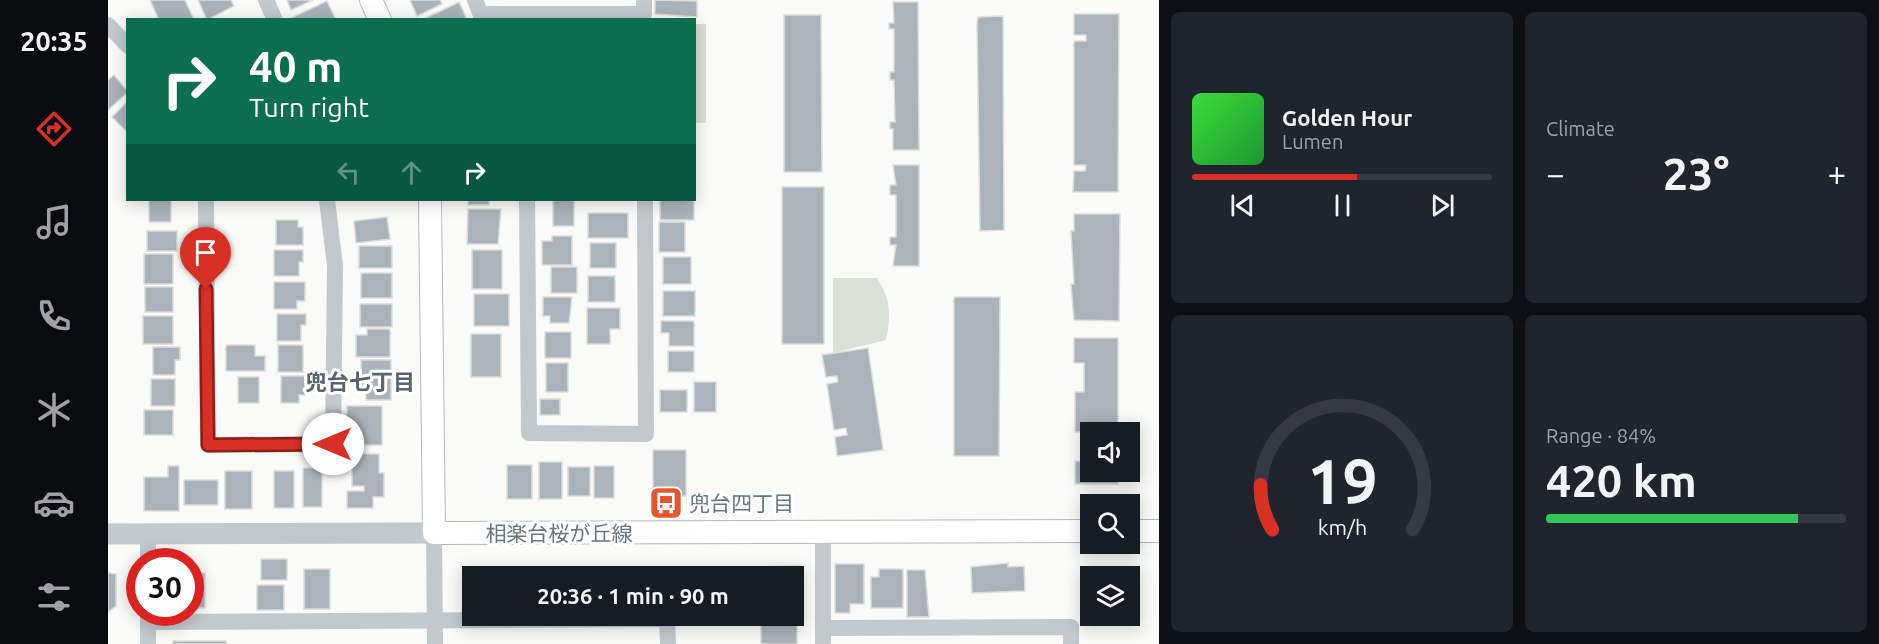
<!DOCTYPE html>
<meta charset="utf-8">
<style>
:root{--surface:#171b24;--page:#20242c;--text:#f1f3f6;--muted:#9ea1a6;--line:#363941;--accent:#d93025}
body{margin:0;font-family:Ubuntu,"Noto Sans JP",sans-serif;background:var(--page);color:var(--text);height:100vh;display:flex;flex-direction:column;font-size:22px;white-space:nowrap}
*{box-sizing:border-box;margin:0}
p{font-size:20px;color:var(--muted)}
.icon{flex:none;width:33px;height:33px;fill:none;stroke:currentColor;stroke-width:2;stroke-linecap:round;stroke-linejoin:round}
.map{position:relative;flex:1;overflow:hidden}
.side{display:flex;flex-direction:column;gap:12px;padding:12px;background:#0d0f14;width:720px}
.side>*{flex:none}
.hud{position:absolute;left:18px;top:18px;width:570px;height:183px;border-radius:0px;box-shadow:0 3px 15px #0003;background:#0b6e4f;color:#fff;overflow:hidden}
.buttons{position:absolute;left:972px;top:422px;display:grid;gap:12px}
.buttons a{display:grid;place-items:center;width:60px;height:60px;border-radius:0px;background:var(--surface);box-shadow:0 3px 15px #0003;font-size:30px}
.speed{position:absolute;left:18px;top:548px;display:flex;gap:12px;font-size:30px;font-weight:700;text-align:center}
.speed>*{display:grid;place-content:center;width:78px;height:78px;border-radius:50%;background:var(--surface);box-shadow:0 3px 15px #0003;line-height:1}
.speed .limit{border:9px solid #d22;background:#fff;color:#111}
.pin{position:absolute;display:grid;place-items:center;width:51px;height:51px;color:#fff;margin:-62px -26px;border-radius:50% 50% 50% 0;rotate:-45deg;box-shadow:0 0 6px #0007}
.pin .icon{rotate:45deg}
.me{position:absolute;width:66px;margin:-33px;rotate:270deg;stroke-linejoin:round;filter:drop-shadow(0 0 4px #0008)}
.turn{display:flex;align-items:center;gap:21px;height:126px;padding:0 24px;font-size:27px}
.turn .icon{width:78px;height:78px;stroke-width:2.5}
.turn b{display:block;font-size:42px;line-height:51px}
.lanes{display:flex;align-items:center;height:57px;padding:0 24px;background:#0003;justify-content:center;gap:30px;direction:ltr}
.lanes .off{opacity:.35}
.big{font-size:45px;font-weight:700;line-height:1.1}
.side .widget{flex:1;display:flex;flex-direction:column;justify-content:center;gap:9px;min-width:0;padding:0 21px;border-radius:9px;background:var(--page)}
.side .dial{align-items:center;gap:0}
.dial svg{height:156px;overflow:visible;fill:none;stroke:var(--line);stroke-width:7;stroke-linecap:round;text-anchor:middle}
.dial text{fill:var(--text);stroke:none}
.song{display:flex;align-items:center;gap:18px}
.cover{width:72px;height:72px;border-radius:9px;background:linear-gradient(135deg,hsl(120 70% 55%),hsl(130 70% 35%))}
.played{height:6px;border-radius:3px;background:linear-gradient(90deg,var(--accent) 55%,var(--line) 55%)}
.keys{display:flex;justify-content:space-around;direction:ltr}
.heat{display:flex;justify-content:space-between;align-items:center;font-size:33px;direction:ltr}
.charge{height:9px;border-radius:4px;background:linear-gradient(90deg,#34c759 84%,var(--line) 0)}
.side .tiles{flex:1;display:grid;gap:12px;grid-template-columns:repeat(2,1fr)}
.trip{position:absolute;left:354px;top:566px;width:342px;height:60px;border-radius:0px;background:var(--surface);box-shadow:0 3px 15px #0003;font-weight:700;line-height:60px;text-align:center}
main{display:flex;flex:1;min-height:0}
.tabs{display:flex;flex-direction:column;width:108px;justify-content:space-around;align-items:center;background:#090b0e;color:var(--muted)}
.tabs .icon{width:42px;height:42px}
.tabs .on{color:var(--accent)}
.tabs b{font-size:27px;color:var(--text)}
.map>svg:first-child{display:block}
.green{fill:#dadfd7}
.building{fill:#aab3b9;stroke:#dcdcda;stroke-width:1.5}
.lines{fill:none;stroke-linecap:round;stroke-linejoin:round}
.secondary-casing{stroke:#b3babf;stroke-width:24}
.minor{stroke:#c3c8cc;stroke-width:16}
.tertiary{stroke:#c3c8cc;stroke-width:21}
.secondary{stroke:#fff;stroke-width:22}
.route-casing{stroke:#8d1f18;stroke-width:15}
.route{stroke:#d93025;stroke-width:10}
.labels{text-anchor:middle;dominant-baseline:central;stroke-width:6;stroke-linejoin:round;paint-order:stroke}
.poi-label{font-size:21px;fill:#657683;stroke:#fff;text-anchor:start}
.street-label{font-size:21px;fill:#657683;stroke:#fff}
.neighbourhood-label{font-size:22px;font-weight:bold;fill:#57646e;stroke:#fff}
</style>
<main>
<nav class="tabs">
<b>20:35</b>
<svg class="icon on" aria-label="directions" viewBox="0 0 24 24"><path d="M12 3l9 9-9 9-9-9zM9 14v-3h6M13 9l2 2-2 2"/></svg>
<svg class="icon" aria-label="music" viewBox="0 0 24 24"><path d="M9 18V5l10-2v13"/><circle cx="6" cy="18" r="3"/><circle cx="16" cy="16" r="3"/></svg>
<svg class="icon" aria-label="phone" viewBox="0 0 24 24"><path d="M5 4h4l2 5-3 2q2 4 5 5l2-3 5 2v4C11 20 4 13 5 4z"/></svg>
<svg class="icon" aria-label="climate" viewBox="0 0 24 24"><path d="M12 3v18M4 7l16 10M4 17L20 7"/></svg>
<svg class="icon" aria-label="car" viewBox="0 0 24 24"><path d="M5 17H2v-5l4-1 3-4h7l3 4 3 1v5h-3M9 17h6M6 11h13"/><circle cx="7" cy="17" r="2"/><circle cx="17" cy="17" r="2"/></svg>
<svg class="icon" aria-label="filters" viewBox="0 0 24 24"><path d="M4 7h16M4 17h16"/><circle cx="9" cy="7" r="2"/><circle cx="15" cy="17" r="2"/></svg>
</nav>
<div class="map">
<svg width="1051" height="644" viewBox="0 0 1051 644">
<rect width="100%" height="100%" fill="#fafaf8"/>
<g class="green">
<path d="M586 24H598V123H587Z"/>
<path d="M725 278H769C783 300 783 316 778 340L725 353Z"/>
</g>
<g class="building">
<path d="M42 0H77L86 20H51Z"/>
<path d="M90 0H123L126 6 99 20Z"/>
<path d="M179 0H205L183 10Z"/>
<path d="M302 0H332L334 4 309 16Z"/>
<path d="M547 0 589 1V17L547 14Z"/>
<path d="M219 1 228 20H179Z"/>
<path d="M351 2 359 20H314Z"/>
<path d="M785 2H810L811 150H785V129H782V122H787L786 80H782V72H786V29H781V23H786Z"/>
<path d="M966 14H1011L1010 192H965L966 171H977L978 165H966V41H978V35H966Z"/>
<path d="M676 15H713L714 172H676Z"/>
<path d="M895 16 896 230 872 231 869 24 870 17Z"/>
<path d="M6 75 20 92 0 110V80Z"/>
<path d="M20 101V133L4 117Z"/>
<path d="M785 165H811V266H785L788 245H782V237H788V195H782V185H788Z"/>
<rect x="674" y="187" width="42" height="157"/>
<rect x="41" y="200" width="22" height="22"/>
<path d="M360 200H391H381V205H360Z"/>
<rect x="445" y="200" width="21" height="26"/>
<rect x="552" y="200" width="34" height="20"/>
<path d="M360 209H393L390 244H359Z"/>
<rect x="480" y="213" width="40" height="25"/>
<path d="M966 214H1012L1011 321 966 320 963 284H966L963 231H966Z"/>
<path d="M279 217 282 239 248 243 246 221Z"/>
<path d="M168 220H190V227H195V245H168Z"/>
<rect x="551" y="222" width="26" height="30"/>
<rect x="39" y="231" width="30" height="20"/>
<path d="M444 236H464V265H434V241H444Z"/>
<rect x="482" y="243" width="26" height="25"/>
<rect x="251" y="246" width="33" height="22"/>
<path d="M166 250H195V262H191V276H166Z"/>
<rect x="364" y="250" width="30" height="39"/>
<rect x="36" y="254" width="29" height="30"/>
<rect x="555" y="257" width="28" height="27"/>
<rect x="443" y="267" width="26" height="26"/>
<rect x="253" y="273" width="31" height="25"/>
<rect x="480" y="276" width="27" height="26"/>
<path d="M166 282H197V301H189V309H166Z"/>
<rect x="37" y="287" width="28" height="25"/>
<rect x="555" y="291" width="32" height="25"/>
<rect x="366" y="294" width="35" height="32"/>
<path d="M435 297H464L461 323H442V316H435Z"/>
<path d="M846 297H892L891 456H846Z"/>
<rect x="252" y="304" width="32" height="23"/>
<path d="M479 308H512V329H502V344H479Z"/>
<path d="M169 314H198V325H193V341H169Z"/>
<rect x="35" y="316" width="30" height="28"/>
<path d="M553 321H586V346H561V333H553Z"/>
<path d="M259 329H282V357H248V335H259Z"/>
<rect x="437" y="332" width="26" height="26"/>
<rect x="363" y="334" width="30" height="43"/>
<path d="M966 338H1010V432H982V471H1010V484H967V461H976V432H967V392H976V363H966Z"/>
<path d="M118 345H147V356H157V371H118Z"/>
<rect x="170" y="345" width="25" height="27"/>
<path d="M45 347H72V360H67V375H45Z"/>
<path d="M760 348 775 450 729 456 727 437 739 435 738 428 726 430 719 384 730 382 729 376 718 377 714 355Z"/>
<rect x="560" y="351" width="26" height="21"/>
<path d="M253 360H283V400H258V385H253Z"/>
<rect x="438" y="363" width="22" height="29"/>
<path d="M173 376H197V395H191V403H173Z"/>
<rect x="130" y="377" width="21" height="26"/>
<rect x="43" y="379" width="24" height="27"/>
<rect x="586" y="382" width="22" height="30"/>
<rect x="552" y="390" width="27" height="22"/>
<rect x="432" y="399" width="20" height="16"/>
<path d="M239 406H274V445H248V431H239Z"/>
<rect x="36" y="410" width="29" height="25"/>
<rect x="545" y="450" width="33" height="46"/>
<path d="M244 454H271V473H276V497H265V508H239V491H256V486H244Z"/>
<rect x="431" y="462" width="23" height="37"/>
<rect x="399" y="465" width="25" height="34"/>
<path d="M60 466H71V511H36V477H60Z"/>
<rect x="486" y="466" width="20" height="32"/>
<rect x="460" y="467" width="22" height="29"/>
<rect x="195" y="468" width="19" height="39"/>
<rect x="117" y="471" width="27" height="38"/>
<rect x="166" y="471" width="20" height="37"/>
<rect x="76" y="480" width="34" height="25"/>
<rect x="153" y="559" width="26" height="21"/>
<path d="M900 563V567L916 566 917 591 864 593 863 567Z"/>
<path d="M727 564H756V604H742V613H727Z"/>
<path d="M693 566 694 597H686V576H653V567Z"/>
<rect x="196" y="569" width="26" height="40"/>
<path d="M771 569H795V608H763V577H771Z"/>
<path d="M799 570H817L821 617H799Z"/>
<path d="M0 573 8 574V606L0 612Z"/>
<rect x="82" y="573" width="15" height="35"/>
<path d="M979 582H982V615L1012 617H981Z"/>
<rect x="149" y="585" width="27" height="25"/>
<path d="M686 610H689V644H653V615H686Z"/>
<rect x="65" y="641" width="53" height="3"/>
</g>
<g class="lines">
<defs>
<g id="secondary">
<path d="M263 0 272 20"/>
<path d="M322 200 326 533 982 531"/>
<path d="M1022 531H1051"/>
</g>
</defs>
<use href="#secondary" class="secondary-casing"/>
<g class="minor">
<path d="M158 0 167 20"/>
<path d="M367 0 375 20"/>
<path d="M373 14H536V0"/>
<path d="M0 25 20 46"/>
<path d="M98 200 100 445 225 444 227 266 219 200"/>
<path d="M419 200 421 433 538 434 537 200"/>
<path d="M326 533 327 644"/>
<path d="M715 533V644"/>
<path d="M40 534V561"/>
<path d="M40 613V644"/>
<path d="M40 622 559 619 560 644"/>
<path d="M715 628 963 627V644"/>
</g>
<path class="tertiary" d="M0 534 326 533"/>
<use href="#secondary" class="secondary"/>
</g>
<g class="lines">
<defs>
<path id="route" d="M98 289 100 445 225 444"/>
</defs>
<use href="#route" class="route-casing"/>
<use href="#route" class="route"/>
</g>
<defs>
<symbol id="bus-square" viewBox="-11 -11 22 22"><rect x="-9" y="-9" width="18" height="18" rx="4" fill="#e4572e" stroke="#fff"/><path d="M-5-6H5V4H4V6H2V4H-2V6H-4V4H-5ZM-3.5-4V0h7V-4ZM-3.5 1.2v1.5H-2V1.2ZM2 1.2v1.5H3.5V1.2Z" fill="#fff"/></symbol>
</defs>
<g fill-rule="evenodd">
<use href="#bus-square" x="539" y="484" width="38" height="38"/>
</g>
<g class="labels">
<g class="poi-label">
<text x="581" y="503">兜台四丁目</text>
</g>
<g class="street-label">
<text x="451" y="533">相楽台桜が丘線</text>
</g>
<g class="neighbourhood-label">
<text x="252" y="381">兜台七丁目</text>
</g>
</g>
</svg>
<div class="buttons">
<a><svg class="icon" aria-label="sound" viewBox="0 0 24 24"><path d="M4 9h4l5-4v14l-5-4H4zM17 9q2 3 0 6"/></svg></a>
<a><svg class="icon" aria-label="search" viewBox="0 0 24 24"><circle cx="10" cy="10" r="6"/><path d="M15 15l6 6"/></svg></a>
<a><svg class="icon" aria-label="layers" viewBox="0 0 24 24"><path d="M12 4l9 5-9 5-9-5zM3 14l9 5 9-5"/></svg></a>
</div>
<div class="speed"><div class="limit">30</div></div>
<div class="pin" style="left:98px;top:289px;background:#d93025"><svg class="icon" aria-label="arrive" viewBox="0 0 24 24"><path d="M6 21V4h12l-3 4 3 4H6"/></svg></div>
<svg class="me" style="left:225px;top:444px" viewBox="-20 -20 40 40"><circle r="19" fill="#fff"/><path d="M0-13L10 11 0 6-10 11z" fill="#d93025"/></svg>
<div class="trip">20:36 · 1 min · 90 m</div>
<div class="hud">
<div class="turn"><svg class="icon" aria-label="right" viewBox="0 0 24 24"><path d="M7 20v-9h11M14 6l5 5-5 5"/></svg><div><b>40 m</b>Turn right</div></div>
<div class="lanes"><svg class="icon off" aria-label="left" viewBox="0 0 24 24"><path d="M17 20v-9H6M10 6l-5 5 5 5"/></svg><svg class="icon off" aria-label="ahead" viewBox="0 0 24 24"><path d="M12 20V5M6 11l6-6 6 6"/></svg><svg class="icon" aria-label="right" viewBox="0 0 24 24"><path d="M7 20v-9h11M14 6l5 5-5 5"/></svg></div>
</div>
</div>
<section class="side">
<div class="tiles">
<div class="widget">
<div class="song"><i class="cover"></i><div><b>Golden Hour</b><p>Lumen</p></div></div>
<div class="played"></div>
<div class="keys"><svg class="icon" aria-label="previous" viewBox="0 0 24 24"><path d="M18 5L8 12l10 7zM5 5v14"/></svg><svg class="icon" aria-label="pause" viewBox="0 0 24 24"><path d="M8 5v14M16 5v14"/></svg><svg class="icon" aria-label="next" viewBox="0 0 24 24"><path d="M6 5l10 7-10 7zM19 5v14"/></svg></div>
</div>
<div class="widget"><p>Climate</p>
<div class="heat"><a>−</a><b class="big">23°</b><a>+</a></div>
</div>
<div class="widget dial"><svg viewBox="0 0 100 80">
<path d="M14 69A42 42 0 1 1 86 69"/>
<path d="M14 69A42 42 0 0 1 8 46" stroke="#d93025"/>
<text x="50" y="56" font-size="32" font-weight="700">19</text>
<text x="50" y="72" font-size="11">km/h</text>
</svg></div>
<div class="widget"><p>Range · 84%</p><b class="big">420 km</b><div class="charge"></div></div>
</div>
</section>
</main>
